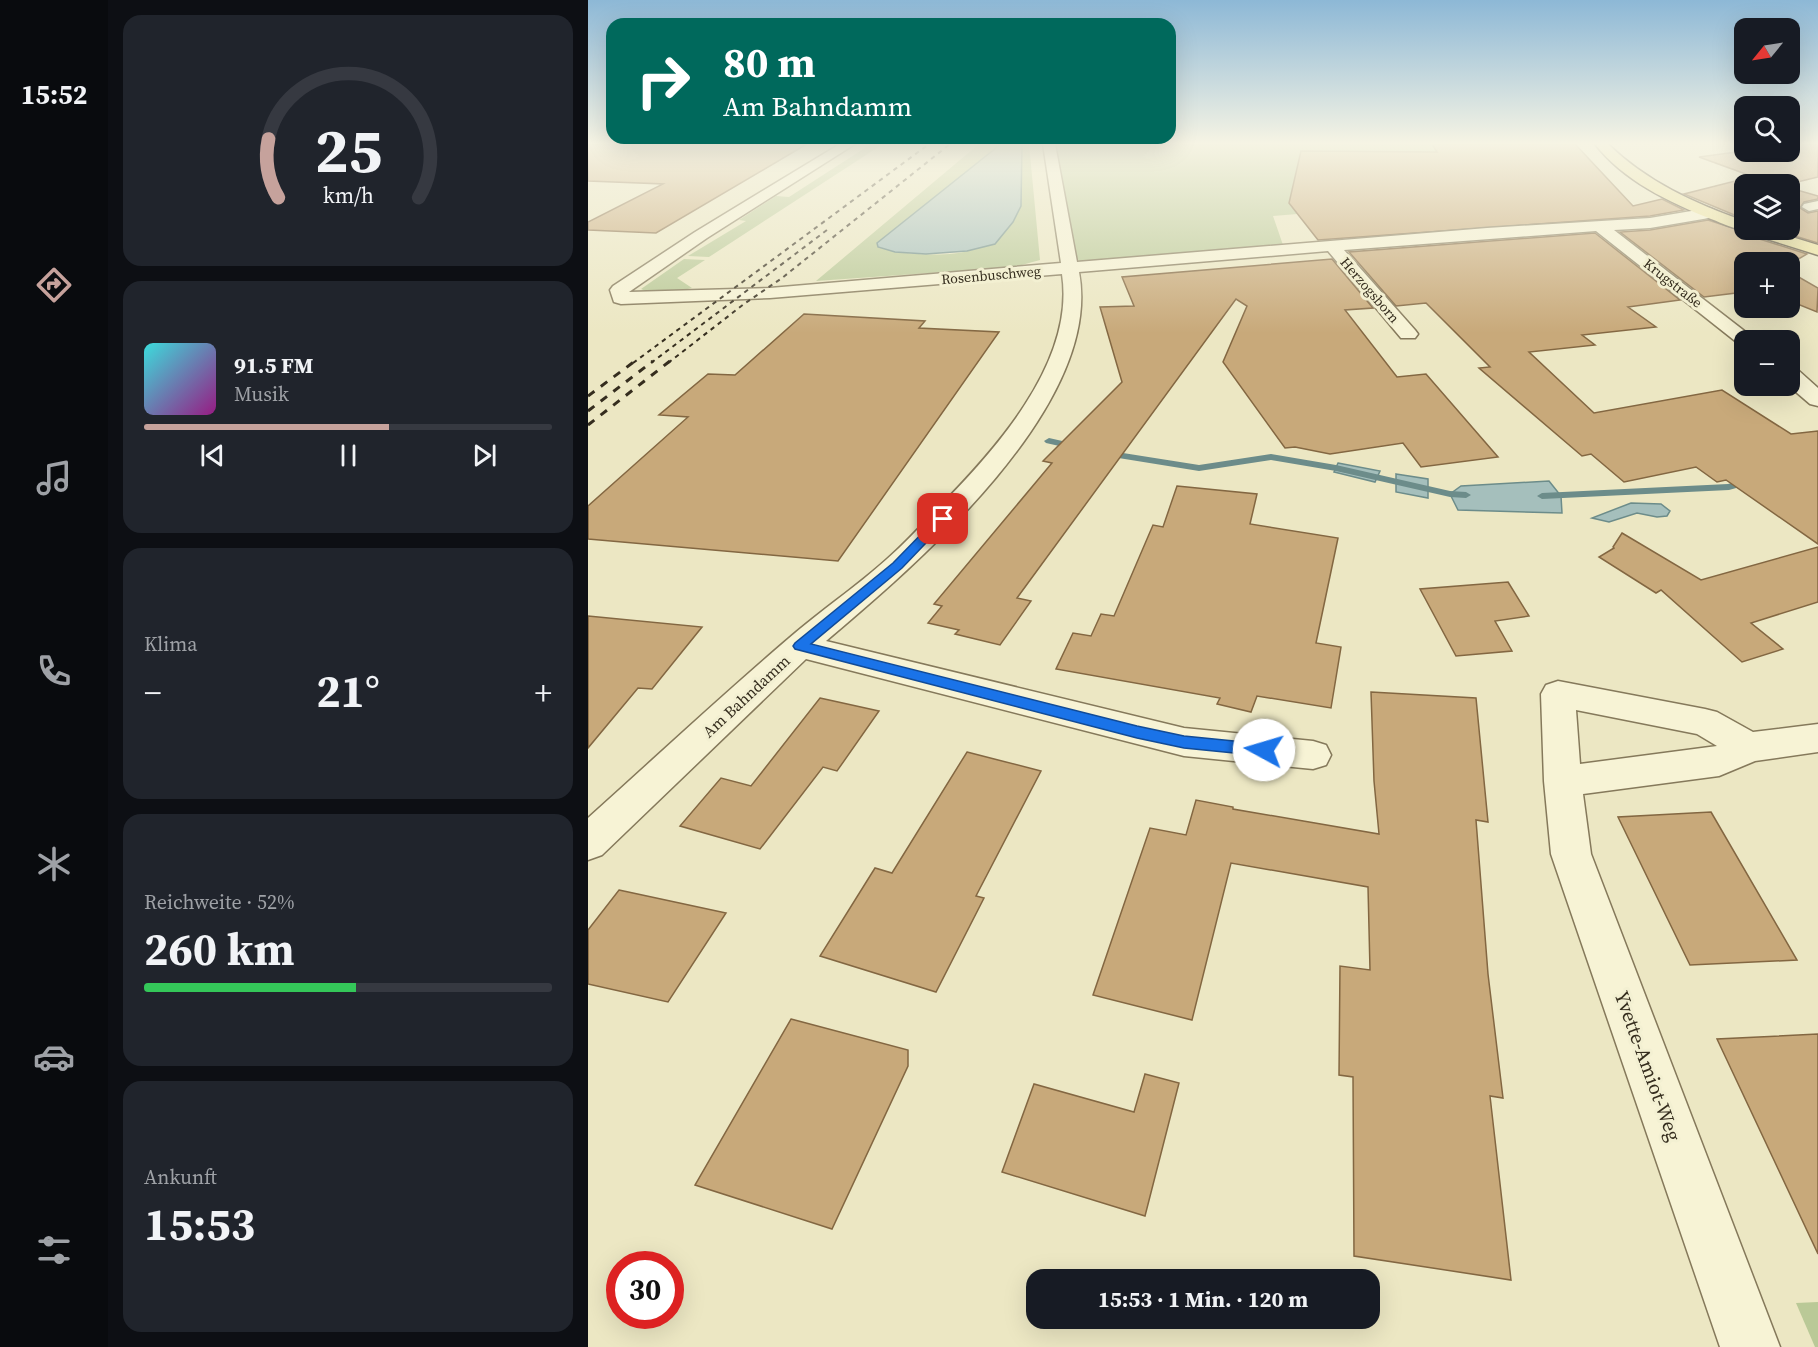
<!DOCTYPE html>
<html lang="de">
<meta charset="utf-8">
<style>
:root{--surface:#171b24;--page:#20242c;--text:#f1f3f6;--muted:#9ea1a6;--line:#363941;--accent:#c6a29c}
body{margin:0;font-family:"Source Serif 4",serif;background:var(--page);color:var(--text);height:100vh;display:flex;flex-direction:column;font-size:22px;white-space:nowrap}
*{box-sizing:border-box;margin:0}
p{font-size:20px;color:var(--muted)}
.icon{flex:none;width:33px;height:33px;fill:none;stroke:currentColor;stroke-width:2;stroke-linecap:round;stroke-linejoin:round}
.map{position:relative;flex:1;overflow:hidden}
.sheet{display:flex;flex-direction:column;gap:15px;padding:15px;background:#0d0f14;width:480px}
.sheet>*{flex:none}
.banner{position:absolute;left:18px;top:18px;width:570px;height:126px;border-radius:18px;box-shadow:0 6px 24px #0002;background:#00695c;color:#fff;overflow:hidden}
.needle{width:39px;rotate:240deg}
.buttons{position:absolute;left:1146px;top:18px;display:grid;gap:12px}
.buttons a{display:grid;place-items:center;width:66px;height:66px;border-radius:12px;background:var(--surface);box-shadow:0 6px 24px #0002;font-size:30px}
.speed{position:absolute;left:18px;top:1251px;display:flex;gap:12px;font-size:30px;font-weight:700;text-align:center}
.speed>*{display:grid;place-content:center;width:78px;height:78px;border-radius:50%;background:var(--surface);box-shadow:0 6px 24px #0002;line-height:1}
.speed .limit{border:9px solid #d22;background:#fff;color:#111}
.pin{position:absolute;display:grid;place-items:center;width:51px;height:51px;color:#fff;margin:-26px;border-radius:12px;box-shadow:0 3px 9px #0006}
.me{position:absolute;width:66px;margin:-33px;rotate:276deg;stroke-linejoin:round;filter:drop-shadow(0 0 4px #0008)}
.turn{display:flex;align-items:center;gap:21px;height:126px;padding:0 18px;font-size:27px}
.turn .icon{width:78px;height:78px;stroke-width:2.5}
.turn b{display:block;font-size:42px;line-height:51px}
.big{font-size:45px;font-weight:700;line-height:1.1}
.sheet .widget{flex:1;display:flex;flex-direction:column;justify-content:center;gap:9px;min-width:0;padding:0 21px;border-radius:18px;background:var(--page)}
.sheet .dial{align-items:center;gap:0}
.dial svg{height:156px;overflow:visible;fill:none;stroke:var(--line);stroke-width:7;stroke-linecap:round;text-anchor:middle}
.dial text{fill:var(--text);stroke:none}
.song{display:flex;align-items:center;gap:18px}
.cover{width:72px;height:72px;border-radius:9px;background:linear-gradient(135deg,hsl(180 70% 55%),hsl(310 70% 35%))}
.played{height:6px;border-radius:3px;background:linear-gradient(90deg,var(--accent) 60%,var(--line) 60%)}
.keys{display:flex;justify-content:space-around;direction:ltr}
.heat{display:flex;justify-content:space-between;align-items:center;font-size:33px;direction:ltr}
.charge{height:9px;border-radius:4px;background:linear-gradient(90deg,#34c759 52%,var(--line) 0)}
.trip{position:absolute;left:438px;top:1269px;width:354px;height:60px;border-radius:18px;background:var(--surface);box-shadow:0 6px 24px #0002;font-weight:700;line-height:60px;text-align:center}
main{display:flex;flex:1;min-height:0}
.tab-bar{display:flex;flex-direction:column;width:108px;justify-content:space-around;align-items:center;background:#090b0e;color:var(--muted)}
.tab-bar .icon{width:42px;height:42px}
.tab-bar .active{color:var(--accent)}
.tab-bar b{font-size:27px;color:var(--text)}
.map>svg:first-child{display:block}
.green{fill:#bac997}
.water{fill:#a5bfbc;stroke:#6c8c8a;stroke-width:1.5}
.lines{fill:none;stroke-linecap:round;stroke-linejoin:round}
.stream{fill:#6c8c8a;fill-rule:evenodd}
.building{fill:#c8a97a;stroke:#836742;stroke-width:1.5}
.minor-casing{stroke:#85795b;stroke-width:3}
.major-casing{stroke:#53462f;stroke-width:3}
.minor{fill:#f7f3d5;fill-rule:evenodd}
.major{fill:#ede29c;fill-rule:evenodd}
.rail-far1{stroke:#352d1e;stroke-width:2;stroke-dasharray:4.5 4.5;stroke-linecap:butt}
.rail{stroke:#352d1e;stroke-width:3;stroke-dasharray:8 8;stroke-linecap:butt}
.route{fill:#1a73e8;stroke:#114b97;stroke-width:1.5}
.labels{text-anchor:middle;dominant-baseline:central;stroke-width:6;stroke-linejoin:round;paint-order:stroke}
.far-street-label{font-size:14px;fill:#352d1e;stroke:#f3f0d2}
.street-label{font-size:16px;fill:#352d1e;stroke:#f3f0d2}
.near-street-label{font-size:20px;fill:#352d1e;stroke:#f3f0d2}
</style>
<main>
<nav class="tab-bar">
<b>15:52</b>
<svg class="icon active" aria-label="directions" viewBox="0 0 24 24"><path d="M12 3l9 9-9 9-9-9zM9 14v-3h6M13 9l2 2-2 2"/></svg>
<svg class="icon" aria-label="music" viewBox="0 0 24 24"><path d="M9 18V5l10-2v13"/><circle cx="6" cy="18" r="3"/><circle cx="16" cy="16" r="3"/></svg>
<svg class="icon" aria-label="phone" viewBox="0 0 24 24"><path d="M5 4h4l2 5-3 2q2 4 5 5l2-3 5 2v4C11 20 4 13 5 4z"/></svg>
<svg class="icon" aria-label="climate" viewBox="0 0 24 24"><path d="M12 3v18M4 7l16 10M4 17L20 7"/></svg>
<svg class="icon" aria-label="car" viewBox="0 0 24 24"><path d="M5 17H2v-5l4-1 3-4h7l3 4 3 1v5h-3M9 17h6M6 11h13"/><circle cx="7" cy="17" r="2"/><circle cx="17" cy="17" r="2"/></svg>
<svg class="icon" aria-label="filters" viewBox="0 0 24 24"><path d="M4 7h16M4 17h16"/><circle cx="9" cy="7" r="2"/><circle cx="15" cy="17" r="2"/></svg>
</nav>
<section class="sheet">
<div class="widget dial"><svg viewBox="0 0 100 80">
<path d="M14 69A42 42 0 1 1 86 69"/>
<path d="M14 69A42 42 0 0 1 9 39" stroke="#c6a29c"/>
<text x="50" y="56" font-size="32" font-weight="700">25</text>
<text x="50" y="72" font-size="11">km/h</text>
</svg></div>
<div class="widget">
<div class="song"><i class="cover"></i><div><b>91.5 FM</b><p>Musik</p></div></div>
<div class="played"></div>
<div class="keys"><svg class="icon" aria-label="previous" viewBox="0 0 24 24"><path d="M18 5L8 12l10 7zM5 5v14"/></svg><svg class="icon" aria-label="pause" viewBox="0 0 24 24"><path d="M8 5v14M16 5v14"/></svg><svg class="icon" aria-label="next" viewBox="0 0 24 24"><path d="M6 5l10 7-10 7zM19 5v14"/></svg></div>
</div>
<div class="widget"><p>Klima</p>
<div class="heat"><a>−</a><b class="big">21°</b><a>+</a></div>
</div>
<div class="widget"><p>Reichweite · 52%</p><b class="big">260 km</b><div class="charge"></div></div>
<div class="widget"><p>Ankunft</p><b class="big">15:53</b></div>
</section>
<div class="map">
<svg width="1230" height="1347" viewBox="0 0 1230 1347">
<rect width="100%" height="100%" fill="#ece7c3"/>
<g class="green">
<path d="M283 144H295L121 257 100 256 158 221 151 220 188 196 201 197Z"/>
<path d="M391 144H413L289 243C298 256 365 257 379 251 391 245 421 216 433 206L434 144H441L452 260 426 267 228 281Z"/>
<path d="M466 144H937L782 208 685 216 695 245 493 262 486 256Z"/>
<path d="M96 259 117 260 89 278 104 288C90 291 66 297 53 289Z"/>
<path d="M1230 1302V1347H1227L1208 1303Z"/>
</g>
<g class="water">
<path d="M413 144H434L433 206 425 222 407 244 379 251 338 254 307 252 290 247 289 243Z"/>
<path d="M750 463 792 471 787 482 746 472Z"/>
<path d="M808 474 840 479V498L808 492Z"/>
<path d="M961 481 973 496 974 513 870 510 862 494 873 486Z"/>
<path d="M1043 503 1073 504 1082 511 1079 516 1069 517 1049 513 1021 522 1004 518Z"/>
</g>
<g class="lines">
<g class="stream">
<path d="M461 438 492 445 494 447 489 450 458 443 456 441Z"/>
<path d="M516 450 611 465 683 454 748 465 862 491 878 492 883 495 878 498 862 497 748 471 683 460 611 471 512 455 511 453Z"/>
<path d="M1162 478 1166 479V483L1141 490 954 499 949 496 954 493 1140 484Z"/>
</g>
</g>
<g class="building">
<path d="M0 144H219L68 233 0 230V222L75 184 0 181Z"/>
<path d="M844 144H987L1045 206 1074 199 1096 210 1062 216 730 240 701 203 713 151 849 152Z"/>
<path d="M1207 144H1230V177L1201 184H1156V219L1096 194 1163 177 1177 181 1111 157 1156 151 1202 152V145Z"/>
<path d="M1202 188 1230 196V199L1216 202 1212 208 1220 213 1230 211V243L1187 230H1202Z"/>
<path d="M1120 220 1157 232 1159 235 1219 254 1202 264 1156 262V292L1116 297 1032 232 1062 230Z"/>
<path d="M1007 233 1092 300 1040 307 1068 327 994 335 1007 345 941 352 1006 413 1134 390 1203 434 1230 431V544L1138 480 1129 482 1108 467 1036 482 1003 454 994 456 891 368 902 367 838 303 808 306 761 252Z"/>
<path d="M744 259 785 308 757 310 809 377 838 374 910 457 833 467 815 443 742 454 707 447 697 448 635 362 659 306 648 299 429 598 443 601 412 645 367 634 371 630 340 623 354 606 346 604 464 463 455 461 534 382 512 307 546 306 534 277Z"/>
<path d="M1202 272 1230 288 1229 312 1202 301Z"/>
<path d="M216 314 337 321 331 328 411 332 250 561 0 539V506L100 417 71 415 120 374 147 375Z"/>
<path d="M589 486 669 494 662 524 750 538 728 643 753 647 743 708 669 696 663 712 629 704 632 698 468 669 485 633 503 636 513 614 526 616 565 525 575 527Z"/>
<path d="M1034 533 1113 580 1230 547V602L1163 623 1195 649 1154 662 1073 590 1068 593 1011 557 1026 548 1025 547Z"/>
<path d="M920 582 941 616 907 621 924 651 868 656 832 589Z"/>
<path d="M0 616 114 627 64 689 50 688 0 748Z"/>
<path d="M783 692 888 698 900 822 888 820 900 974 915 1098 902 1096 923 1280 766 1256 765 1077 751 1075 752 966 782 970 780 887 643 863 604 1020 505 995 562 828 598 835 608 800 645 807V809L791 834 786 781Z"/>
<path d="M232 698 291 711 249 771 235 767 172 849 92 826 133 778 163 786Z"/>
<path d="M379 752 453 771 388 896 396 898 348 992 232 956 287 868 304 873Z"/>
<path d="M1123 812 1209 960 1102 965 1030 817Z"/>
<path d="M31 890 138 913 80 1002 0 984V930Z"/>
<path d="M203 1019 320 1050V1066L244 1229 107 1185Z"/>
<path d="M1230 1034V1254L1129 1039Z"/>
<path d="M557 1074 591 1083 557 1216 414 1172 446 1084 546 1112Z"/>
</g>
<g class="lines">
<defs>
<g id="minor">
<path d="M252 144H267L119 238 41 292 182 288 473 263 455 144H467L489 262 899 228 1062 218 1121 208 1126 210 1129 213 1126 216 1121 218 1062 228 1026 230 1168 340H1156V346L1151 344 1008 231 756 250 827 330 830 334 827 338H813L740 251 491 272C516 405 329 564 238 641L596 728 725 741 738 745 743 755 738 765 725 769 596 756 218 659 14 855 0 860V818C67 758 132 697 200 639 232 611 268 587 299 559 315 545 330 529 344 514 403 455 488 364 474 274L182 298 33 304 26 302 22 290 25 286 107 232Z"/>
<path d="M1230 201V209L1221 211 1214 207 1216 204Z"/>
<path d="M1202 369 1210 370 1230 388V406L1222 404 1201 386Z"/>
<path d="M970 681 1117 709 1129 712 1165 732 1230 724V752L1167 761 1131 776 995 794 1003 854 1192 1347H1132L963 854 956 781 953 694 958 685ZM988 710 1109 734 1129 746 992 764Z"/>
</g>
<path id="major" d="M1007 144H1020C1059 182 1106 203 1156 221V230H1181L1230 245V255L1160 233 1158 230C1147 230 1134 223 1123 219 1081 202 1036 181 1007 144Z"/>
</defs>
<use href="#minor" class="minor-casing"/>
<use href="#major" class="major-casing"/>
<use href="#minor" class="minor"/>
<use href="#major" class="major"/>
<g class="rail-far1">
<path d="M45 363 341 144"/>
<path d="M63 363 239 230"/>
<path d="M80 363 156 304 194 278 362 144"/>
</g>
<g class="rail">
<path d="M0 396 47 361"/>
<path d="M0 411 65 361"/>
<path d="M0 425 82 361"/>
</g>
</g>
<linearGradient id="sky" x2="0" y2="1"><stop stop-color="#8db8d6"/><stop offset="0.43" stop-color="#f6f4e4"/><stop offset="1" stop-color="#f6f4e4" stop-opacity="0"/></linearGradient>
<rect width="1230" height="333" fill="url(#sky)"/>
<path class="route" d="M355 515 360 519 359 521 314 568 223 644 549 726 596 736 676 744 682 746 684 750 682 754 676 756 596 748 549 738 207 649 205 646 207 643 305 563 351 516Z"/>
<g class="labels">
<g class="far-street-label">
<text transform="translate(403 275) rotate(-5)">Rosenbuschweg</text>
<text transform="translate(1085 283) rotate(38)">Krugstraße</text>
<text transform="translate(782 290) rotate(49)">Herzogsborn</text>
</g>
<g class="street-label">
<text transform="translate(158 696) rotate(-43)">Am Bahndamm</text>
</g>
<g class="near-street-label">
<text transform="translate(1060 1066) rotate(70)">Yvette-Amiot-Weg</text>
</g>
</g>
</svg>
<div class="buttons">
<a><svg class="needle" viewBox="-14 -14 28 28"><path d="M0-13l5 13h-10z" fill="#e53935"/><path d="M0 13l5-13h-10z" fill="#9ea1a6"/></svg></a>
<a><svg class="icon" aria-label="search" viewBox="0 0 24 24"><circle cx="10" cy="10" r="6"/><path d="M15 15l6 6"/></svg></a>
<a><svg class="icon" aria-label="layers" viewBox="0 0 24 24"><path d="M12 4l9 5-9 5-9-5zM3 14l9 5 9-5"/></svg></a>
<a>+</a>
<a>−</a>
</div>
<div class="speed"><div class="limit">30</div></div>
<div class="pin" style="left:355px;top:519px;background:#d93025"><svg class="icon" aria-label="arrive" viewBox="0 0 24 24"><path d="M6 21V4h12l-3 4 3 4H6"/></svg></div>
<svg class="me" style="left:676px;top:750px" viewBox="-20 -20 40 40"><circle r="19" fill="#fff"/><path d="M0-13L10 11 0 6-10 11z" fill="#1a73e8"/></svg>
<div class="trip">15:53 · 1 Min. · 120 m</div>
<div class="banner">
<div class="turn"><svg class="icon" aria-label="right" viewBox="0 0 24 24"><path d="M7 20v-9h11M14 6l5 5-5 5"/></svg><div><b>80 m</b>Am Bahndamm</div></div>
</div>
</div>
</main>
